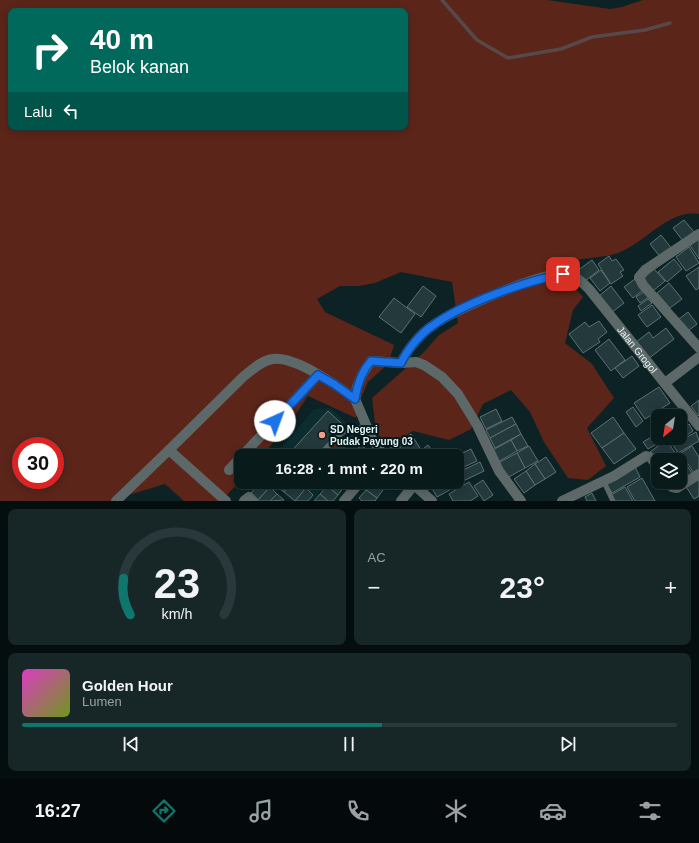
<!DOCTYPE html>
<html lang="id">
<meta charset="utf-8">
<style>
:root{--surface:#091a1b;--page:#172728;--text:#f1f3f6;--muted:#99a1a3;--line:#29383a;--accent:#0f766e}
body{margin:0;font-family:Arial,sans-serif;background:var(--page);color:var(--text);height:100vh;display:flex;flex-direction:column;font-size:15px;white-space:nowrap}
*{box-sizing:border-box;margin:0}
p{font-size:13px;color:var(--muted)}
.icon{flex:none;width:22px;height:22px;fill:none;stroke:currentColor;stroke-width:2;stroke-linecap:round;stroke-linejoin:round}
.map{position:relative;height:501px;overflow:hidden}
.drawer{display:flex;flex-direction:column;gap:8px;padding:8px;background:#050e0f;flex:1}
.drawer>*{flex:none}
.banner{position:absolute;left:8px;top:8px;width:400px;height:122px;border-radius:8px;box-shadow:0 2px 10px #0003,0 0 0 1px var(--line);background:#00695c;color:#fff;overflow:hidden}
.needle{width:26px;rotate:210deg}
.tools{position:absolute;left:651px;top:409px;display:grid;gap:8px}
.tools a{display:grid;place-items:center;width:36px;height:36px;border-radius:8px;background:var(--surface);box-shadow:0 2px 10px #0003,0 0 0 1px var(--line);font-size:20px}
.speed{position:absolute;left:12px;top:437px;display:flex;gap:8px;font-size:20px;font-weight:700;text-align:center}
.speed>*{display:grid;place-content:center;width:52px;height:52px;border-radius:50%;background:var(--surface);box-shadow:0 2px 10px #0003,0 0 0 1px var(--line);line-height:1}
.speed .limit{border:6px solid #d22;background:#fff;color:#111}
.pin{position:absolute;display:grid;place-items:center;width:34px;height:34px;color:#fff;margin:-17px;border-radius:8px;box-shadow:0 2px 6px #0006}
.me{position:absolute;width:44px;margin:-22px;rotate:43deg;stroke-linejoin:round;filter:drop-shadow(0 0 3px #0008)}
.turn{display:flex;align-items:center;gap:14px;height:84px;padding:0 16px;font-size:18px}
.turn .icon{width:52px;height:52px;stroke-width:2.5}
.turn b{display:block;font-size:28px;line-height:34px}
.then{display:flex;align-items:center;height:38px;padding:0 16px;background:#0003;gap:8px;font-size:15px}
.big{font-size:30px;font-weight:700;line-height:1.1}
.drawer .card{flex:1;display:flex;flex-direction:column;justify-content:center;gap:6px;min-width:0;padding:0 14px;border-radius:8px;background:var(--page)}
.drawer .dial{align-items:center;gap:0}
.dial svg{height:104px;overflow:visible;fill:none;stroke:var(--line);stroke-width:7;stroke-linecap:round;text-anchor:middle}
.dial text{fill:var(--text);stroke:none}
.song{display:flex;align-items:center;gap:12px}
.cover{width:48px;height:48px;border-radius:6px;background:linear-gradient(135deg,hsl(310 70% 55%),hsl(80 70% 35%))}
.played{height:4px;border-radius:2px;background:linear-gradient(90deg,var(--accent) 55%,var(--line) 55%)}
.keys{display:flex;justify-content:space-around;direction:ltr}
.heat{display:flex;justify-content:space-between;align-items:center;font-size:22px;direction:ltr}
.drawer .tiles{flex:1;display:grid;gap:8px;grid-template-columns:1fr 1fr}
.card:last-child{grid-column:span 2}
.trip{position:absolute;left:234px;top:449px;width:230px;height:40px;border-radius:8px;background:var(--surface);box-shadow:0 2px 10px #0003,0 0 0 1px var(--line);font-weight:700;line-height:40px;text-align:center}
.tabs{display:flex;height:64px;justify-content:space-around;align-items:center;background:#040a0b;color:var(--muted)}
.tabs .icon{width:28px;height:28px}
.tabs .current{color:var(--accent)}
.tabs b{font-size:18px;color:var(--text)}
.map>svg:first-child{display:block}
.built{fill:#0b2d30}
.green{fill:#5c2519;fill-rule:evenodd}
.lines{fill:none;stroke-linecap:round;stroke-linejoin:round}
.stream{stroke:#574949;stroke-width:3.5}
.building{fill:#23393c;stroke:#5a7275}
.lane{stroke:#5d6869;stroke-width:5}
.street{stroke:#5d6869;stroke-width:10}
.route-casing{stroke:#114b97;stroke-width:10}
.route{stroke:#1a73e8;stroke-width:7}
.poi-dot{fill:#f49e8a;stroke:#03191b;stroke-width:1.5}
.labels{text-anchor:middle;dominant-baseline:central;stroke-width:4;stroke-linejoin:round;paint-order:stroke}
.street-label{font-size:10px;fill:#e5f3f4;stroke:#03191b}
.poi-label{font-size:10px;font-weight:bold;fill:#e5f3f4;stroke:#03191b;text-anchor:start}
</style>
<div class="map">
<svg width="699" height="501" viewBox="0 0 699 501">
<rect width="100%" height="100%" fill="#0c2224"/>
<g class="built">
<path d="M330 408 344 420 359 444 349 456H274L314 409Z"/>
<path d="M270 482H327L311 501H293Z"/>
</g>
<g class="green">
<path d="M0 0H547L610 9 622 7 643 0H699V214C669 209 645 243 618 253 598 260 574 255 558 270L583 297 573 310 565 343 592 364 614 398 587 428 606 466 588 480 568 478 544 442 530 412 511 390 483 404 471 429 449 440 413 431 387 446 376 431 372 398 424 352 438 336 458 323 452 282 401 272 375 283 359 286H340L317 299 325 312 394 345 388 364 368 382 358 405 356 418 308 396 292 420 262 456H241V480L221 501H184L165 484 109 501H0ZM11 11H405V127H11ZM21 446H55V480H21Z"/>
<path d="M337 439 350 452 347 456H321Z"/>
</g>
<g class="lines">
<path class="stream" d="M442 0 477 40 508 58 561 49 592 37 645 30 670 23"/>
</g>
<g class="building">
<path d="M684 220 694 232 683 241 673 228Z"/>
<path d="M661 235 672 249 661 258 650 244Z"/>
<path d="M697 239 699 242V259L689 244Z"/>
<path d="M689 247 699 263 686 271 676 257Z"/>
<path d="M609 256 612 261 616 259 624 270 620 272 623 276 611 284 598 264Z"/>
<path d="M674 259 682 269 667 282 658 272Z"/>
<path d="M592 260 599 270 585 281 577 271Z"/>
<path d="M699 267V288L696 290 686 276Z"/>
<path d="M654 269 665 281 653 291 643 279Z"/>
<path d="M601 270 610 283 600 291 590 278Z"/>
<path d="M635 279 643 290 633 298 624 287Z"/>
<path d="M669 283 682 299 670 308 657 293Z"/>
<path d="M423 286 436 296 421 317 407 307Z"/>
<path d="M611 286 624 303 611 313 599 296Z"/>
<path d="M645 291 649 297 640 303 636 297Z"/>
<path d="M394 298 415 314 401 333 379 317Z"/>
<path d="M648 299 652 303 641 311 638 306Z"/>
<path d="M652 305 661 317 647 327 638 315Z"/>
<path d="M688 312 697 324 688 331 679 319Z"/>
<path d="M599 321 607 332 598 339 600 342 583 353 569 334 585 322 589 327Z"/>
<path d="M666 328 674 339 648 359 635 343 649 332 653 338Z"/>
<path d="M609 339 625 360 611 371 595 350Z"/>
<path d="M632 356 639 366 623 378 615 368Z"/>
<path d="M659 387 670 403 645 419 634 403Z"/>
<path d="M699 400V415L698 416 691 406Z"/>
<path d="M633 407 643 421 636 427 626 412Z"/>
<path d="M496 409 502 421 486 429 480 417Z"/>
<path d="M674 410 679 416H665Z"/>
<path d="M328 411 342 424 333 433 335 435 316 456H287Z"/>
<path d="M512 417 516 424 490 438 486 430Z"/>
<path d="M613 417 624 433 602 448 591 433Z"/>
<path d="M680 417 685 424 680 429Z"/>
<path d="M516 424 521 434 495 448 490 438Z"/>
<path d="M689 424 693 431 673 444 669 438H680V431Z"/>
<path d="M696 432 699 441 678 453 673 445Z"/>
<path d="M624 433 636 449 614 464 602 448Z"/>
<path d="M658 433V438L665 439 648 449 643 442Z"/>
<path d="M411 434 420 448 406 456 397 443Z"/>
<path d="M521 434 528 446 517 451 511 440Z"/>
<path d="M511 440 517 451 498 462 491 451Z"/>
<path d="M666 440 676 454 668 460H658V463L650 452Z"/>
<path d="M397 443 406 456H389L386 451Z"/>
<path d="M361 445 372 454 370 456H356L353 454Z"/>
<path d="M428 445 436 456H414Z"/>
<path d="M529 446 538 461 525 468 517 453Z"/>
<path d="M692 446 699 457V472L695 475 681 453Z"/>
<path d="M471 449 477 461 457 470 456 456Z"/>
<path d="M517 453 525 468 507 478 498 463Z"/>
<path d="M679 454 694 476 677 487 673 482H680V460H669Z"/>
<path d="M546 457 556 472 545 479 535 464Z"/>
<path d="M480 462 484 471 459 483 457 473Z"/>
<path d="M535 464 545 479 535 485 526 471Z"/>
<path d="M635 467 640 477 612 493 606 483Z"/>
<path d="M526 471 535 485 524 493 514 479Z"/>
<path d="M642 478 655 501H635L627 487Z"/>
<path d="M697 478 699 481V496L694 499 685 485Z"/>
<path d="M483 480 493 495 484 501 474 486Z"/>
<path d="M261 482H265L270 487 258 500 251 493Z"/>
<path d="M272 482H288L290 484 284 492Z"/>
<path d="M292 482H298L306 488 295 501 284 492Z"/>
<path d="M330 482H338L344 487 338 495 327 486Z"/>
<path d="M338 482H349L344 487Z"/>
<path d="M372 482 383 490 377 498 366 490Z"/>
<path d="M372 482H390L383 490Z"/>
<path d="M418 482H437L424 491Z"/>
<path d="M439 482H452L455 487 437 497 431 487Z"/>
<path d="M469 482 478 496 470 501H453L449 494Z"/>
<path d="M327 486 338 495 333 501H328L320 494Z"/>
<path d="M270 487 277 494 270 501H260L258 500Z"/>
<path d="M625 487 633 501H614L611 495Z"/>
<path d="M306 488 313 495 308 501H295Z"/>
<path d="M366 490 377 498 375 501H362L359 498Z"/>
<path d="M592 493 596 501H587L585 497Z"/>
<path d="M277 494 284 500 270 501Z"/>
<path d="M320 494 328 501H314Z"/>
</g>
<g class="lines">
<g class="lane">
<path d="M318 456 343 432 366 426"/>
<path d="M603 480 613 501"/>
</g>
<g class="street">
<path d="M699 234 645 270 639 277 643 285 699 348"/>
<path d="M401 363 416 362 424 365 442 377 458 394 477 425 499 471 521 501"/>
<path d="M665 383 699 357"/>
<path d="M169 450 244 376C252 370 262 360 273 359 295 356 338 386 355 399"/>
<path d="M242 456 318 375"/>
<path id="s1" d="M384 456 372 439 355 399 357 387 363 373 371 361 401 363C407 350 420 334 432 326 454 310 537 274 563 274 574 274 582 282 589 289L699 426"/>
<path d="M229 470 241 457"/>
<path d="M411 482 432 501"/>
<path d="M668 482 672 487 677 488 699 474"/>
<path d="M116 501 169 450 226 501"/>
<path d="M244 501 249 497 253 501"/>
<path d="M344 501 360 482"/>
<path d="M401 501 414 485"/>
<path d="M562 501 614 476 646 456 650 457 658 467"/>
</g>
</g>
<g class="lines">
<defs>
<path id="route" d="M275 421 318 375 334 384 355 399C357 385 361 372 371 361L401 363C407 350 420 334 432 326 463 303 526 281 563 274"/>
</defs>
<use href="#route" class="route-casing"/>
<use href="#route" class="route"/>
</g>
<circle class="poi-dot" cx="322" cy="435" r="4"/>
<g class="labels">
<g class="street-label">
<text stroke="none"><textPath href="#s1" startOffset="435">Jalan Grogol</textPath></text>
</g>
<g class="poi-label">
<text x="330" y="429">SD Negeri<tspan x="330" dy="12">Pudak Payung 03</tspan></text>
</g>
</g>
</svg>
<div class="tools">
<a><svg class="needle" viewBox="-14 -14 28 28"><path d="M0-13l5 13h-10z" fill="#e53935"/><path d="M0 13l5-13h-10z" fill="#99a1a3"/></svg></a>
<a><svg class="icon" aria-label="layers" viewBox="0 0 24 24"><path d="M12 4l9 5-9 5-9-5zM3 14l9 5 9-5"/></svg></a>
</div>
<div class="speed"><div class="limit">30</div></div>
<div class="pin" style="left:563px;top:274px;background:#d93025"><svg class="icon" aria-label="arrive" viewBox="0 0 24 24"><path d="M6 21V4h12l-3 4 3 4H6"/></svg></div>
<svg class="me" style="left:275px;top:421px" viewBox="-20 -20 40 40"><circle r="19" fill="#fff"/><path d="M0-13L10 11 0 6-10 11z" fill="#1a73e8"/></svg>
<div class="trip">16:28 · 1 mnt · 220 m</div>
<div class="banner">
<div class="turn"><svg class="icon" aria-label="right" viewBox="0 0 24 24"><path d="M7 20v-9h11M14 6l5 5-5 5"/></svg><div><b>40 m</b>Belok kanan</div></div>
<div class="then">Lalu<svg class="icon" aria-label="left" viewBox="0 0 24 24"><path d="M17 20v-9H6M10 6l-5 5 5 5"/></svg></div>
</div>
</div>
<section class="drawer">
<div class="tiles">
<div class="card dial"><svg viewBox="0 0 100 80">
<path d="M14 69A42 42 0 1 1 86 69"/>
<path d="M14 69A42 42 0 0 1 9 41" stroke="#0f766e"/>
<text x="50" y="56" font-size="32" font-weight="700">23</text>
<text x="50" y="72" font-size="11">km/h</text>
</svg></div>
<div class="card"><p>AC</p>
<div class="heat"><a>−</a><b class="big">23°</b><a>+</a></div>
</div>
<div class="card">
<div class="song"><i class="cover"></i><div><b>Golden Hour</b><p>Lumen</p></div></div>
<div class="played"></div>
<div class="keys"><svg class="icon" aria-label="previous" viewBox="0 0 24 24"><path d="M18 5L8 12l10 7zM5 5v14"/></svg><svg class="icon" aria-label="pause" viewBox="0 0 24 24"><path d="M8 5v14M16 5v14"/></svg><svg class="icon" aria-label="next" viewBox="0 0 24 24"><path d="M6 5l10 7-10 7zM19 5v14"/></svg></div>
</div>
</div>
</section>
<nav class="tabs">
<b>16:27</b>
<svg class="icon current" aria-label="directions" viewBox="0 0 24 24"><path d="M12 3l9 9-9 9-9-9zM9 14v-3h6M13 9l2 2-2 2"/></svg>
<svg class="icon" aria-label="music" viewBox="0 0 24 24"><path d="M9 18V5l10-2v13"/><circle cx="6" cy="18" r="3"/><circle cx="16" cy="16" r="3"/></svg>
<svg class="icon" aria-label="phone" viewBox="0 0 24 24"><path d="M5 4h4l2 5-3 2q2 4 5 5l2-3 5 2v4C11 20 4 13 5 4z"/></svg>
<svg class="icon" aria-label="climate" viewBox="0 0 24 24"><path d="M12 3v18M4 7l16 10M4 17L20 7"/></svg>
<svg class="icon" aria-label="car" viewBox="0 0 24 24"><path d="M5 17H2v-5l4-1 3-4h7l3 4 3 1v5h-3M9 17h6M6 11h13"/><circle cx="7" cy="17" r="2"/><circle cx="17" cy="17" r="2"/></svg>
<svg class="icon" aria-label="filters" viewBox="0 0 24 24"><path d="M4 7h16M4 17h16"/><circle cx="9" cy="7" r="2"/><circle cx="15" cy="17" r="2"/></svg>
</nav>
